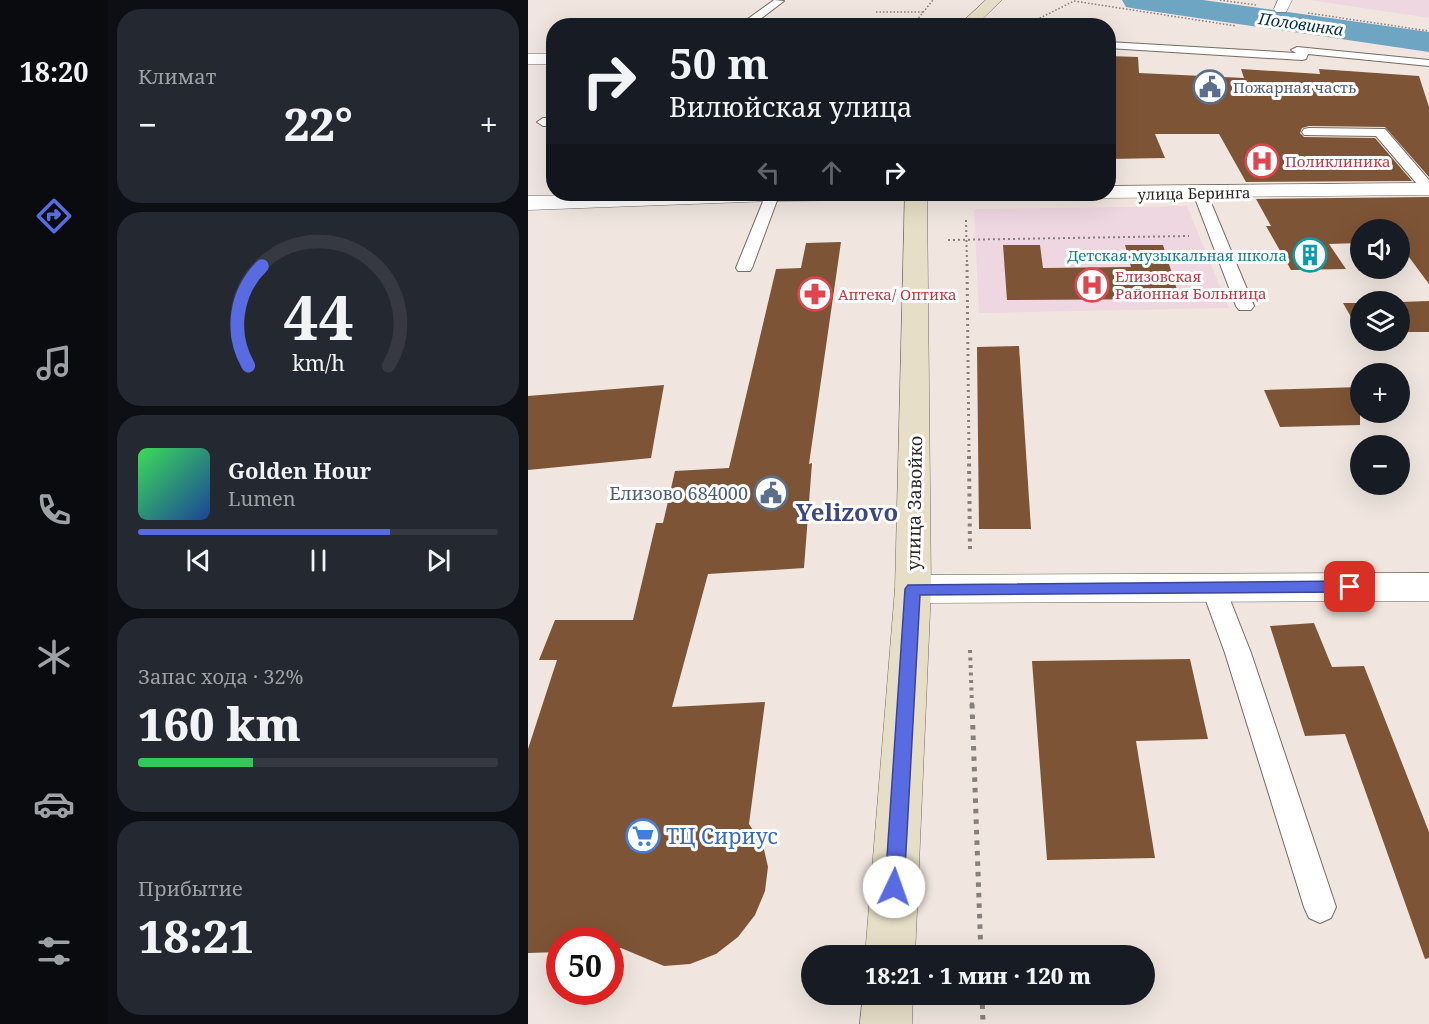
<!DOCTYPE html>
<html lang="ru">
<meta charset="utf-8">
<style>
:root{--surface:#171b24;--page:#242831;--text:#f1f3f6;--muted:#9ea1a6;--line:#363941;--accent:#596be2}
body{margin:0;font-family:"Noto Serif",serif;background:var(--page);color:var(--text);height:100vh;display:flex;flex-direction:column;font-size:22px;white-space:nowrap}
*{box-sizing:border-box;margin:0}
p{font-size:20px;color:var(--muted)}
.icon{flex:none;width:33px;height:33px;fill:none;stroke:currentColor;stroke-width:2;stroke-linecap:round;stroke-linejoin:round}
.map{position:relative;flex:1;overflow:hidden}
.drawer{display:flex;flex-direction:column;gap:9px;padding:9px;background:#0d0f14;width:420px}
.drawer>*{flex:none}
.banner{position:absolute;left:18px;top:18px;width:570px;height:183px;border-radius:24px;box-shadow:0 6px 24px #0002;background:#171b24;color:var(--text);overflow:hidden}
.buttons{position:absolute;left:822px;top:219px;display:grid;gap:12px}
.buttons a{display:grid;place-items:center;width:60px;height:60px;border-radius:50%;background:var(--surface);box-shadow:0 6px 24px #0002;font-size:30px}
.speed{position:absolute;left:18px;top:927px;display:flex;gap:12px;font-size:30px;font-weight:700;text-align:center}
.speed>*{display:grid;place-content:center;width:78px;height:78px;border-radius:50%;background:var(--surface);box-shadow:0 6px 24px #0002;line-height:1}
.speed .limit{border:9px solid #d22;background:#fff;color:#111}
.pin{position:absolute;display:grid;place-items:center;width:51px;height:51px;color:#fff;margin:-26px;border-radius:12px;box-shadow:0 3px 9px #0006}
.me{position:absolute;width:66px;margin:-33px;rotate:3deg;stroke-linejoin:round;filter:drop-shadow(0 0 4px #0008)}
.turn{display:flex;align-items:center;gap:21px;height:126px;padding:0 24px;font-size:27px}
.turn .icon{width:78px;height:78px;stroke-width:2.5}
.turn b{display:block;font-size:42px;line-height:51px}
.lanes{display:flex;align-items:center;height:57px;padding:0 24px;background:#0003;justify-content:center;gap:30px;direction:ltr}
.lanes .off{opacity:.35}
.big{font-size:45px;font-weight:800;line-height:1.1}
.drawer .widget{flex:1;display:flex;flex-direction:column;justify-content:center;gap:9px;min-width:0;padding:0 21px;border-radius:24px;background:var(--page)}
.drawer .dial{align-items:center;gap:0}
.dial svg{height:156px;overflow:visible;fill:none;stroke:var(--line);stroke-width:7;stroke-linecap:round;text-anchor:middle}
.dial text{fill:var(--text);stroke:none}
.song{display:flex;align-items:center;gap:18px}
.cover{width:72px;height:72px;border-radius:9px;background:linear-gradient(135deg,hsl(130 70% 55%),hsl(220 70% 35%))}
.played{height:6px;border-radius:3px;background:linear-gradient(90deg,var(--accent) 70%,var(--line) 70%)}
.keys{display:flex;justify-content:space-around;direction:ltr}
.heat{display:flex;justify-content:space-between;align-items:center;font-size:33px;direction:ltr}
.charge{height:9px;border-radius:4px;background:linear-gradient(90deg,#34c759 32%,var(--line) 0)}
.trip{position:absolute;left:273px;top:945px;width:354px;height:60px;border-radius:30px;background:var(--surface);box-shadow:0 6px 24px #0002;font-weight:800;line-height:60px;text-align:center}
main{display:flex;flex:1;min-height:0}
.menu{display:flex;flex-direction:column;width:108px;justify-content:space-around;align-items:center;background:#090b0e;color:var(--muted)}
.menu .icon{width:42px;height:42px}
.menu .selected{color:var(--accent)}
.menu b{font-size:27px;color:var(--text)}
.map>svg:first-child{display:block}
.medical{fill:#efd7e1}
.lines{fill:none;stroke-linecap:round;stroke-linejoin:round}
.river{fill:#6ea5c2;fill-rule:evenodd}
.building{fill:#7e5436}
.service-casing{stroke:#746b65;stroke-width:2}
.minor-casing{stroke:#746b65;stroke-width:1}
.tertiary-casing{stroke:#746b65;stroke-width:1}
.secondary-casing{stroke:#746b65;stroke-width:1}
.path-far4{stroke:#867f7b;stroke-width:1.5;stroke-dasharray:1.5 2;stroke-linecap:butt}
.path-far3{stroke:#867f7b;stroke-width:2;stroke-dasharray:2 3;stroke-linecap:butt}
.path-far2{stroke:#867f7b;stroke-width:3;stroke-dasharray:2 4;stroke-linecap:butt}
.path-far1{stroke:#867f7b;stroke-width:4;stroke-dasharray:3 4.5;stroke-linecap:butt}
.path{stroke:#867f7b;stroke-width:5;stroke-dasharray:4.5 6;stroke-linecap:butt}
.service{fill:#fff;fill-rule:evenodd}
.minor{fill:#fff;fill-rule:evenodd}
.tertiary{fill:#fff;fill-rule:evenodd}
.secondary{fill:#e6dec6;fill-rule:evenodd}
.route{fill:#596be2;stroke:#3a4693;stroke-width:1.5}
.labels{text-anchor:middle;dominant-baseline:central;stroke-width:6;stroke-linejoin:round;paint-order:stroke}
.far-service-label{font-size:15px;fill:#4e5e75;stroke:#fff;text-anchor:start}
.far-health-label{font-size:15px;fill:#be3a42;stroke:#fff;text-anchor:start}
.far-street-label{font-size:15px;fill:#2c2826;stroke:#fff}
.far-culture-label{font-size:15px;fill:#0d838f;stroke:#fff;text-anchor:end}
.far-water-label{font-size:16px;font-style:italic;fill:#003145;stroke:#fff}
.service-label{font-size:18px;fill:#4e5e75;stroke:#fff;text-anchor:end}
.street-label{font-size:18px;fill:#2c2826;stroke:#fff}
.near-shop-label{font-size:21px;fill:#366cbe;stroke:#fff;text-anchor:start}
.district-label{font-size:24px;font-weight:bold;fill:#3c4884;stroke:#fff}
</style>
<main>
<nav class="menu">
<b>18:20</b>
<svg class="icon selected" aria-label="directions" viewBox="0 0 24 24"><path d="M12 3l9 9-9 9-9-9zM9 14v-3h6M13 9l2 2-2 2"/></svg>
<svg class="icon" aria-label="music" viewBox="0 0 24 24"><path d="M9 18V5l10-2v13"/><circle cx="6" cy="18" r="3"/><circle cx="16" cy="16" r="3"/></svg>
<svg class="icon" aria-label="phone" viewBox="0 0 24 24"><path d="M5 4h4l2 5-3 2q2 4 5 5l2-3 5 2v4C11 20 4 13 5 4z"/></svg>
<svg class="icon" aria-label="climate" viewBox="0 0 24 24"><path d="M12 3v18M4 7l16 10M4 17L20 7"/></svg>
<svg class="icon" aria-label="car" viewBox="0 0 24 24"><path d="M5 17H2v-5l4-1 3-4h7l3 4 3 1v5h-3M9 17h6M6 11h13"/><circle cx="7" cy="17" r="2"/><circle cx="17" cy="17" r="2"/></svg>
<svg class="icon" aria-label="filters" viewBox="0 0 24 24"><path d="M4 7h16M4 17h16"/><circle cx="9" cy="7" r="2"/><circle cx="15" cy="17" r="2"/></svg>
</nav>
<section class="drawer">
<div class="widget"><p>Климат</p>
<div class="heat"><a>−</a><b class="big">22°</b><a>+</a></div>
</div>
<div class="widget dial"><svg viewBox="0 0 100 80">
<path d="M14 69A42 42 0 1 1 86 69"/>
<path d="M14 69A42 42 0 0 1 21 18" stroke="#596be2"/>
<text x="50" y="56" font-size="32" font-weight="700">44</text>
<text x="50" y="72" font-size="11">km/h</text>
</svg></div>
<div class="widget">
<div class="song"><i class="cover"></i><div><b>Golden Hour</b><p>Lumen</p></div></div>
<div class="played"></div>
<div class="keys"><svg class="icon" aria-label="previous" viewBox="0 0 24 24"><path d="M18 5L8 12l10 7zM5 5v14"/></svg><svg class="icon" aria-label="pause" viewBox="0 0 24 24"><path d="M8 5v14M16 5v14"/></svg><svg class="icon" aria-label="next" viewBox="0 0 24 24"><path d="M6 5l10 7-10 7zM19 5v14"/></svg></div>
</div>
<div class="widget"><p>Запас хода · 32%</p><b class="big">160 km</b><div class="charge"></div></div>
<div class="widget"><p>Прибытие</p><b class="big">18:21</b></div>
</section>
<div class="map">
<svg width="901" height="1024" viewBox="0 0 901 1024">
<rect width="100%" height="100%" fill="#f0e6df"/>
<g class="medical">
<path d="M782 0H901V18Z"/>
<path d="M659 206 701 308 451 313 446 209Z"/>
</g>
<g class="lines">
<path class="river" d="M594 0H675L901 32V52L609 9 598 7Z"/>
</g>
<g class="building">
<path d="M580 56 610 57 611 73 716 78 713 69 792 74 791 69 891 76 901 107V177L857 127 781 126 774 128 772 133 776 137 847 138 884 181 718 182 691 134H627L637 158 580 159Z"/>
<path d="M901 197V284L872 245V230H832V243L801 244 818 269 763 270 738 226H743L728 199Z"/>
<path d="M313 242 281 464 284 463 276 568 180 574 144 707 237 702 221 824 235 845 240 867 237 891 227 915 210 937 188 954 162 964 136 966 93 948 82 949V940H32V952L0 953V749L29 660H11L27 620H105L128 523H135L147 471 201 468 248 269 273 268 278 243Z"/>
<path d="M475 245H512L515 268 603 267 597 245H635L652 299 479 300Z"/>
<path d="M901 301V332H872V302Z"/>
<path d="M815 303H832V333Z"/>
<path d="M491 346 503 529H451L449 347Z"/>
<path d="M136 385 123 458 0 470V396Z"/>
<path d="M832 387V425L752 427 736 390Z"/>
<path d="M786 623 804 667 836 666 901 832V958L897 959 817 734 777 736 742 626Z"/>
<path d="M662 659 680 739 608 741 627 858 519 860 504 661Z"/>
</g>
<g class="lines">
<defs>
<g id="service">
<path d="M246 0 256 1 223 26H210Z"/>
<path d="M580 42 768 53 763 50 769 47 901 60V66L780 54 778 59 774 60 580 48Z"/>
<path d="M26 118V126H15L9 122 15 118Z"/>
<path d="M781 128 857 129 901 180V193L896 192 848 136 776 135 774 132 776 129Z"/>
<path d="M672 189 679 193 726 306 723 310H711L708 306 665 193Z"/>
<path d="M238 194 251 195 224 268 222 271H210L208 268Z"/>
<path d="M685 577 694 580 697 587 723 653 808 907 803 918 792 923 781 918 776 907 697 653 673 587 676 580Z"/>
</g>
<g id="minor">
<path d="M750 0H764L758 12H748L746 9Z"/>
<rect x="0" y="54" width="26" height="10"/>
</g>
<g id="tertiary">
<path d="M901 183V195L244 201 0 210V196L91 194H580V186Z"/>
<path d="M901 573V601L385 603 372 599 367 589 372 579 385 575Z"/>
</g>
<g id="secondary">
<path d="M458 0H474L447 26H430Z"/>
<path d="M377 194H399L403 589 387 956H337L367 589Z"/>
<path d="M335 994H385L384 1024H332Z"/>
</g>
</defs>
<use href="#service" class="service-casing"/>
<use href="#minor" class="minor-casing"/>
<use href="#tertiary" class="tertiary-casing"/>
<use href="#secondary" class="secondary-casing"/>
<g class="path-far4">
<path d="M692 0 728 5"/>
<path d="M348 12H396"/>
<path d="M780 13 901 31"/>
<path d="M384 26 405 0"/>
<path d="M496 26 546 1 708 26"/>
</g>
<g class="path-far3">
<path d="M438 220 439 265"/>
<path d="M420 240 661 236"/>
</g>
<path class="path-far2" d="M439 264 441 457"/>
<g class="path-far1">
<path d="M441 456 442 549"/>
<path d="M442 650 444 705"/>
</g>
<g class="path">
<path d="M444 704 453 956"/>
<path d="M454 994 455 1024"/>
</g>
<use href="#service" class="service"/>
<use href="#minor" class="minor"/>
<use href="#tertiary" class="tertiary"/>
<use href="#secondary" class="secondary"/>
</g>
<path class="route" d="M822 581 828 583 830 587 828 591 822 592 392 595 376 887 373 894 366 896 359 894 357 887 377 589 380 585Z"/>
<defs>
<symbol id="civic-ring" viewBox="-11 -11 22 22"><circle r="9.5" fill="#fff" stroke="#5c6f8a" stroke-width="1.5"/><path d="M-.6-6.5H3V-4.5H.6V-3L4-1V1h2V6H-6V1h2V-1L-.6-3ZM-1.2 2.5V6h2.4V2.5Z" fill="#5c6f8a"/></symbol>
<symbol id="hospital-ring" viewBox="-11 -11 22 22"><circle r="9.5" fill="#fff" stroke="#e0444e" stroke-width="1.5"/><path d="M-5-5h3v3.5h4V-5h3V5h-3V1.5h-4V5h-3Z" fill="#e0444e"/></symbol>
<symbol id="building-ring" viewBox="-11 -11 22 22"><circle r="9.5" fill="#fff" stroke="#0f9aa8" stroke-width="1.5"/><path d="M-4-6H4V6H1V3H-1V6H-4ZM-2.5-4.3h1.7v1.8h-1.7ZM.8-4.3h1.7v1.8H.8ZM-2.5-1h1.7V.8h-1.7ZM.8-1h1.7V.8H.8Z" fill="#0f9aa8"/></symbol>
<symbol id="pharmacy-ring" viewBox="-11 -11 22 22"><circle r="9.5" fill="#fff" stroke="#e0444e" stroke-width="1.5"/><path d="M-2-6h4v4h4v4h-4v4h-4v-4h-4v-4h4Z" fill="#e0444e"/></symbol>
<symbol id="supermarket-ring" viewBox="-11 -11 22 22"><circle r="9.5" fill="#fff" stroke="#3f7fe0" stroke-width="1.5"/><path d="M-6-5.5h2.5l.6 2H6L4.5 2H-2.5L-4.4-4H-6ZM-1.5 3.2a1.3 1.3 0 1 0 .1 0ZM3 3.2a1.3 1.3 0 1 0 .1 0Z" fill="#3f7fe0"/></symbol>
</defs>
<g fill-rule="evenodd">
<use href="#civic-ring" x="663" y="68" width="38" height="38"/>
<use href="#hospital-ring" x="715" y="142" width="38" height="38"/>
<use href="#building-ring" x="763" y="236" width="38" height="38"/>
<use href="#hospital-ring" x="545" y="266" width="38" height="38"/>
<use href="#pharmacy-ring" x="268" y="275" width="38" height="38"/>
<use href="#civic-ring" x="224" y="474" width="38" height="38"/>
<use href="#supermarket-ring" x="96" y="817" width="38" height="38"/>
</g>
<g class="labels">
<g class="far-service-label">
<text x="705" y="87">Пожарная часть</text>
</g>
<g class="far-health-label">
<text x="757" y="161">Поликлиника</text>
<text x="587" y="276">Елизовская<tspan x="587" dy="17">Районная Больница</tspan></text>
<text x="310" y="294">Аптека/ Оптика</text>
</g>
<g class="far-street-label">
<text transform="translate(666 193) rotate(-1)">улица Беринга</text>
</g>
<g class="far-culture-label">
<text x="759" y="255">Детская музыкальная школа</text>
</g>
<g class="far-water-label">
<text transform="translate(773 24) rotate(8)">Половинка</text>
</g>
<g class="service-label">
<text x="220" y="493">Елизово 684000</text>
</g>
<g class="street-label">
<text transform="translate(386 503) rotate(-89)">улица Завойко</text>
</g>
<g class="near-shop-label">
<text x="138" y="836">ТЦ Сириус</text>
</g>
<g class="district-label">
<text x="319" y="511">Yelizovo</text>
</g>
</g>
</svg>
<div class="buttons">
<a><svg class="icon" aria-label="sound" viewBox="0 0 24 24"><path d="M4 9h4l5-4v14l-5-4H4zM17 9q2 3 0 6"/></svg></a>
<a><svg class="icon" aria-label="layers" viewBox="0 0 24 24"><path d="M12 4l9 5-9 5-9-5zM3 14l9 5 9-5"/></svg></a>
<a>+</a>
<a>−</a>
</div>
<div class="speed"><div class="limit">50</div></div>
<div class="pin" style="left:822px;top:587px;background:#d93025"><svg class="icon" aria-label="arrive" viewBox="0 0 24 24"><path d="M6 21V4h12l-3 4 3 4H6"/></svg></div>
<svg class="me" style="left:366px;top:887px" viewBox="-20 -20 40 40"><circle r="19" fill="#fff"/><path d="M0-13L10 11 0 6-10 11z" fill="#596be2"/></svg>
<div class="trip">18:21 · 1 мин · 120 m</div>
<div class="banner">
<div class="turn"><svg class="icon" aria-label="right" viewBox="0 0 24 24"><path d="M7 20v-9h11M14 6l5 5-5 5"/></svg><div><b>50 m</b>Вилюйская улица</div></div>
<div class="lanes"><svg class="icon off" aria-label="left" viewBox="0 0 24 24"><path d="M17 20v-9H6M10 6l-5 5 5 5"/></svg><svg class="icon off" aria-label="ahead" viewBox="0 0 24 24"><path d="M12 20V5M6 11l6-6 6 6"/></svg><svg class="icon" aria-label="right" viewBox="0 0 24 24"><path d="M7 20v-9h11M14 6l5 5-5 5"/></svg></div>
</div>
</div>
</main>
